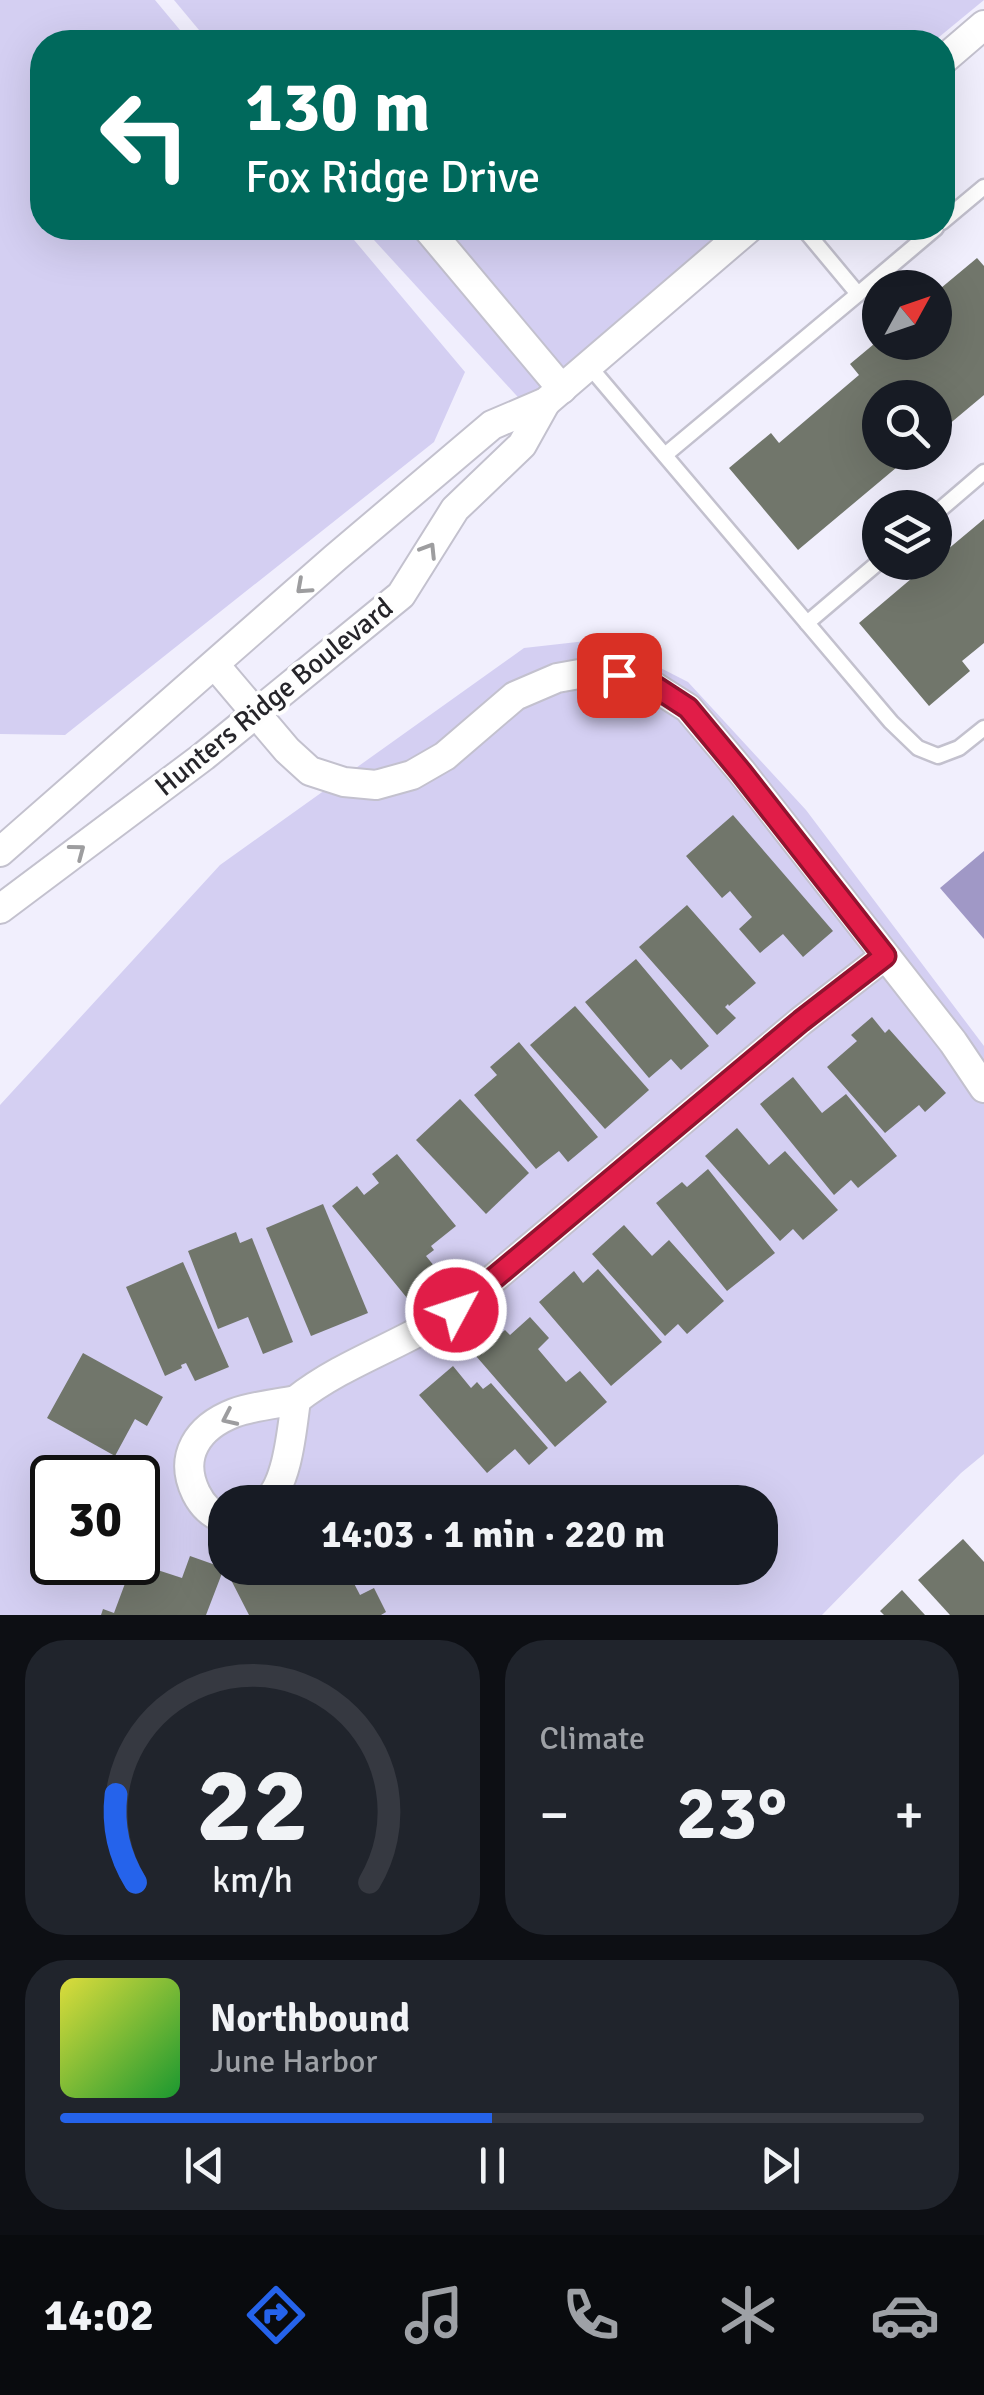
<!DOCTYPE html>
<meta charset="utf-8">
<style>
:root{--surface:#171b24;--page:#20242c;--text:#f1f3f6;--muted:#9ea1a6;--line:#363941;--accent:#2563eb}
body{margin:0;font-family:Signika,sans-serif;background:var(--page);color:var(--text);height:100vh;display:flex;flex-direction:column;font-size:38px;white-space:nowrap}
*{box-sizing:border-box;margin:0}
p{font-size:32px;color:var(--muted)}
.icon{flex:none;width:55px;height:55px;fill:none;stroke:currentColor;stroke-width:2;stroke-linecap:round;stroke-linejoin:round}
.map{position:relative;height:1615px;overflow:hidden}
.drawer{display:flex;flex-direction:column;gap:25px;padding:25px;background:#0d0f14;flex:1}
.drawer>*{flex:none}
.banner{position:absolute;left:30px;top:30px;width:925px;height:210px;border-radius:40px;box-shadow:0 10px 40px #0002;background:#00695c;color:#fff;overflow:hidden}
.needle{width:65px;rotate:50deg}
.fabs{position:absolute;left:862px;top:270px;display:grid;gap:20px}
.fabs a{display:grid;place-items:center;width:90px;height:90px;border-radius:50%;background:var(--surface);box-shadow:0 10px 40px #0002;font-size:50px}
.speed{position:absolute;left:30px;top:1455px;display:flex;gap:20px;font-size:50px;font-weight:700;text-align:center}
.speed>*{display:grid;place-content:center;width:130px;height:130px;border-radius:50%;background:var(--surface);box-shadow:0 10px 40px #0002;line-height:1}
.speed .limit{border:5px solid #111;border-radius:15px;background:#fff;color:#111}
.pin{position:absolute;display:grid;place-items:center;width:85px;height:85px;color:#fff;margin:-42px;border-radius:20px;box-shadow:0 5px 15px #0006}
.me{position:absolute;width:110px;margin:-55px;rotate:50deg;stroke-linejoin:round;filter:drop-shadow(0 0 8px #0008)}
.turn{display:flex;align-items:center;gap:35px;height:210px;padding:0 50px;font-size:45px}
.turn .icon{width:130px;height:130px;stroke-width:2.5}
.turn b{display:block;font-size:70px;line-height:85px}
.big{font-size:75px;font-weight:800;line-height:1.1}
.drawer .tile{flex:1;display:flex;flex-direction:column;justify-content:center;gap:15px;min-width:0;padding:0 35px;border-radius:40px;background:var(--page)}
.drawer .dial{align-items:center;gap:0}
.dial svg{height:260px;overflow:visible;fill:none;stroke:var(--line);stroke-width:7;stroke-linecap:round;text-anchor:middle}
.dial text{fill:var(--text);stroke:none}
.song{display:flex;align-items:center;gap:30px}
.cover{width:120px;height:120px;border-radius:15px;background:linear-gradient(135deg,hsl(60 70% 55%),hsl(130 70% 35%))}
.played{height:10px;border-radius:5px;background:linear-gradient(90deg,var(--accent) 50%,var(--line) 50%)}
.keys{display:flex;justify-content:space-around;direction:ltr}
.heat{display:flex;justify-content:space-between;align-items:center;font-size:55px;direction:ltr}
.drawer .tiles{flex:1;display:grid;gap:25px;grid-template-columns:1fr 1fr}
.tile:last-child{grid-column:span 2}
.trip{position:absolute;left:208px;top:1485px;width:570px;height:100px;border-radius:40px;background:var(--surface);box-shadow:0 10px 40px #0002;font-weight:800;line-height:100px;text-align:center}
.menu{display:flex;height:160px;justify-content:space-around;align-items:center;background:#090b0e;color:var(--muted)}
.menu .icon{width:70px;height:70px}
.menu .on{color:var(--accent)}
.menu b{font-size:45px;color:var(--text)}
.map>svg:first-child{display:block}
.green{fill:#d4cff2;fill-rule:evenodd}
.water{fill:#a098c6}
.building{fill:#71766b}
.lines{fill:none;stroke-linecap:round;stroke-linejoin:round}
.lane-casing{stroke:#c3c1ce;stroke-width:19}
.street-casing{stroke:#c3c1ce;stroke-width:32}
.lane{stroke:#fff;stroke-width:14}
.street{stroke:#fff;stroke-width:28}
.oneway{stroke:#9d9d9f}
.route-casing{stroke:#92132f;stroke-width:25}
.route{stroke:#e11d48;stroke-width:18}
.labels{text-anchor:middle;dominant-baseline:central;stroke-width:8;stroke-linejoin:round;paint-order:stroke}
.street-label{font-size:28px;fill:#26252a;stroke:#fefefe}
</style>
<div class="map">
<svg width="984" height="1615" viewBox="0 0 984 1615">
<rect width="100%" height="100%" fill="#f1effd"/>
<g class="green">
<path d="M0 0H155L190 42H42V228H344L465 372 434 442 65 735 0 734Z"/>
<path d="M174 0H984L933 42H209Z"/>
<path d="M363 228H727L602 345 526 406Z"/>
<path d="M604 639 688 682 806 810 984 1046V1454L961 1473 822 1615H0V1105L220 865 524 648ZM52 1478H138V1562H52ZM225 1502H760V1568H225Z"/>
</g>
<path class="water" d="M984 851V939L940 888Z"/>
<g class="building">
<path d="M977 258 984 266V395L935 436V398H880V452H915L798 550 729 468 771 433 779 443 859 375 850 364 880 339V342H935V293Z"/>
<path d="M984 519V643L962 661 970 671 929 706 859 623 931 562H935V560Z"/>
<path d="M733 815 833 931 803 957 783 934 760 953 739 929 752 917 730 891 722 898 686 856Z"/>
<path d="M687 905 756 983 729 1006 728 1004 725 1007 736 1018 717 1035 639 947Z"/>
<path d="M636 959 709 1046 681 1070 671 1059 649 1078 585 1002Z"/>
<path d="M575 1006 649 1090 605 1129 530 1045Z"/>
<path d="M872 1017 885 1033 889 1029 946 1093 925 1112 919 1105 885 1133 827 1067 857 1041 851 1035Z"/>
<path d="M519 1042 598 1137 568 1162 559 1151 536 1169 474 1095 497 1075 490 1067Z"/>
<path d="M793 1077 822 1113 846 1094 897 1156 858 1188 851 1180 834 1195 760 1104Z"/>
<path d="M460 1099 529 1173 486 1214 416 1140Z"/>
<path d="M737 1128 769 1165 785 1151 838 1210 803 1240 793 1229 780 1241 705 1156Z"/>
<path d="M397 1154 456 1226 431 1246 434 1250 426 1256 439 1272 407 1298 332 1206 357 1186 364 1195 379 1183 372 1174Z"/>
<path d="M708 1169 775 1253 727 1291 656 1203 682 1182 687 1187Z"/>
<path d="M323 1204 368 1313 311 1336 266 1228Z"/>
<path d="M624 1225 652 1256 669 1240 724 1301 687 1334 678 1324 665 1336 592 1254Z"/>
<path d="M236 1232 240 1243 252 1238 293 1342 263 1354 248 1317 218 1329 188 1251Z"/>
<path d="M183 1262 229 1367 195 1381 186 1363 181 1365 182 1368 165 1376 126 1287Z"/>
<path d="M598 1269 662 1342 611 1386 539 1302 574 1271 583 1283Z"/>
<path d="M530 1317 549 1338 538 1349 566 1382 580 1371 607 1402 555 1447 476 1356 505 1330 510 1335Z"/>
<path d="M83 1353 163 1397 147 1426 135 1419 115 1456 47 1418Z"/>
<path d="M453 1366 471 1388 477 1382 483 1389 491 1383 548 1448 529 1465 515 1449 487 1473 419 1395Z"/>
<path d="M963 1539 984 1562V1615H950L918 1580Z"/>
<path d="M190 1556 224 1568 206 1615H101L103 1609 114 1613 133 1562 182 1578Z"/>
<path d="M247 1568H346L360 1595 374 1588 386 1612 381 1615H249L229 1576Z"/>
<path d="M902 1590 925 1615H884L880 1611Z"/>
</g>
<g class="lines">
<defs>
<g id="lane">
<path d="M942 222 984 187"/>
<path d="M803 228 858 294 936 228"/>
<path d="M589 366 891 722 918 748 938 756 959 748 984 728"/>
<path d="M665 455 858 294"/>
<path d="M935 514 984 472"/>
<path d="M807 623 880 561"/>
</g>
<g id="street">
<path d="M942 61 984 25"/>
<path d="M427 228 562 389"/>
<path d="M215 665 287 750 310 771 344 782 376 785 412 775 445 756 515 696 557 678 596 671 642 679 688 708 741 771 953 1042 984 1088"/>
<path d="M0 852 335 558 492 425 546 402 749 228"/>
<path d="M0 909 204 756 401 595 455 509 522 445 546 402"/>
<path d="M296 1400C344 1362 405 1344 456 1310L801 1021 885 956"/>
<path d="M225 1518C212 1516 202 1505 196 1493 178 1456 198 1427 234 1413 253 1406 276 1404 296 1400 292 1428 288 1484 266 1502"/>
</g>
</defs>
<use href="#lane" class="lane-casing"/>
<use href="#street" class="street-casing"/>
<use href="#lane" class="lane"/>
<use href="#street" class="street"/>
</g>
<defs><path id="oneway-chevron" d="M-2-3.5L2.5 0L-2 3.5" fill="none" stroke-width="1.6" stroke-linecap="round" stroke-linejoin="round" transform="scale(2.5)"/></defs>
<g class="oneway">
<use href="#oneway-chevron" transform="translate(429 550) rotate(-58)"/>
<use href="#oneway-chevron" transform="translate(303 587) rotate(138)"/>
<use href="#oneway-chevron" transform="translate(78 851) rotate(-37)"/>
<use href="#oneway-chevron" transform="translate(229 1418) rotate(155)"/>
</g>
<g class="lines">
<defs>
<path id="route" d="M456 1310 801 1021 885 956 741 772 688 708 642 678 619 675"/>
</defs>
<use href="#route" class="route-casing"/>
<use href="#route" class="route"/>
</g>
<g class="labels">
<g class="street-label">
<text transform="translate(274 697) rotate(-39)">Hunters Ridge Boulevard</text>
</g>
</g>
</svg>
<div class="fabs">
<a><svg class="needle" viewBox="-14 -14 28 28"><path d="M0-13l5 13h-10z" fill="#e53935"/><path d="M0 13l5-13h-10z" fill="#9ea1a6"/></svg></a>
<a><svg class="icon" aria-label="search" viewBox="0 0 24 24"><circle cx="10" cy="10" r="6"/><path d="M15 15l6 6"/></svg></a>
<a><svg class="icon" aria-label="layers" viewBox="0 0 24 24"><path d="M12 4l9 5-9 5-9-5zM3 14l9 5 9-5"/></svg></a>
</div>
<div class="speed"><div class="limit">30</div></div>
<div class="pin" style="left:619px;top:675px;background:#d93025"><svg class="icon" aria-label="arrive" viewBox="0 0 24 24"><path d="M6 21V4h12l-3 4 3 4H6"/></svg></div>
<svg class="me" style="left:456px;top:1310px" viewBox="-20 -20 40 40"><circle r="17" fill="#e11d48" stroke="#fff" stroke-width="3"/><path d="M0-11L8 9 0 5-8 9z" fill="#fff"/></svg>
<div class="trip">14:03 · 1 min · 220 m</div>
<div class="banner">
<div class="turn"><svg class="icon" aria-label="left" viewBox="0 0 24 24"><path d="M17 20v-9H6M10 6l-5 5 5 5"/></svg><div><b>130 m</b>Fox Ridge Drive</div></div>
</div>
</div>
<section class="drawer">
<div class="tiles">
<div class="tile dial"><svg viewBox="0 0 100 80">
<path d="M14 69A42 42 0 1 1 86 69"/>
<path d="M14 69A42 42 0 0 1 8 42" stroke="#2563eb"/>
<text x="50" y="56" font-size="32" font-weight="700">22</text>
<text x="50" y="72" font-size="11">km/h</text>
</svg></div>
<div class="tile"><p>Climate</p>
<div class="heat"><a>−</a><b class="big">23°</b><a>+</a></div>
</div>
<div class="tile">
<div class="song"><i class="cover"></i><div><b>Northbound</b><p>June Harbor</p></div></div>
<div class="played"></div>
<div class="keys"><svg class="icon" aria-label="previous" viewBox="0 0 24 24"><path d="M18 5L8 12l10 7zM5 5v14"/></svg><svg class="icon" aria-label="pause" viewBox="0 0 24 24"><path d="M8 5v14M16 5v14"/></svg><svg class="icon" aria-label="next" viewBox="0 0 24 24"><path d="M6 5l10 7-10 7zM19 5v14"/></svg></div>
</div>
</div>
</section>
<nav class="menu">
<b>14:02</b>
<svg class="icon on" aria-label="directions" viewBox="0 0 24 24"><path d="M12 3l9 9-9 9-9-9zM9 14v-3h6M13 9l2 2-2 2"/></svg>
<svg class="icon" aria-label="music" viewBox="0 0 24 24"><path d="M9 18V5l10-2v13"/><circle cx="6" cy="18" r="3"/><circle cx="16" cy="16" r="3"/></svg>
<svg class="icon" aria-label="phone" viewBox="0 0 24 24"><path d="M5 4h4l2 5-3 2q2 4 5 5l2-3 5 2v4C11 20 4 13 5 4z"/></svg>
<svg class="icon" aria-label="climate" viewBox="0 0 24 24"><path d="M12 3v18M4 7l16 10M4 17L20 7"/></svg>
<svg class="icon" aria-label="car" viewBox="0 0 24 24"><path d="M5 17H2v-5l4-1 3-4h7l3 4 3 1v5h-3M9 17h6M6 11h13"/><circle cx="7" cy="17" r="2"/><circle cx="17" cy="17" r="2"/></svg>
</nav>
